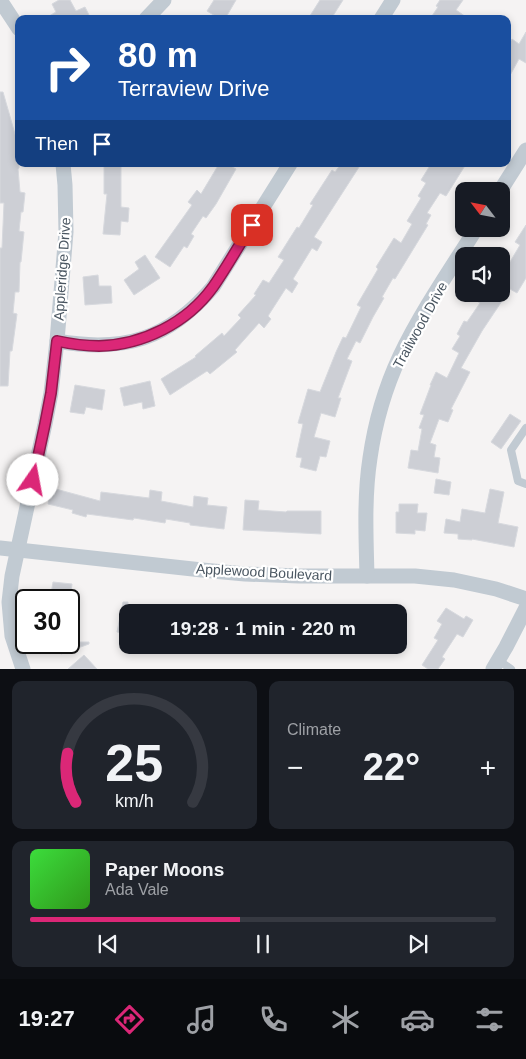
<!DOCTYPE html>
<meta charset="utf-8">
<style>
:root{--surface:#171b24;--page:#20242c;--text:#f1f3f6;--muted:#9ea1a6;--line:#363941;--accent:#db2777}
body{margin:0;font-family:Arial,sans-serif;background:var(--page);color:var(--text);height:100vh;display:flex;flex-direction:column;font-size:19px;white-space:nowrap}
*{box-sizing:border-box;margin:0}
p{font-size:16px;color:var(--muted)}
.icon{flex:none;width:28px;height:28px;fill:none;stroke:currentColor;stroke-width:2;stroke-linecap:round;stroke-linejoin:round}
.map{position:relative;height:669px;overflow:hidden}
.drawer{display:flex;flex-direction:column;gap:12px;padding:12px;background:#0d0f14;flex:1}
.drawer>*{flex:none}
.banner{position:absolute;left:15px;top:15px;width:496px;height:152px;border-radius:10px;box-shadow:0 2px 8px #0003;background:#1a4fa0;color:#fff;overflow:hidden}
.needle{width:32px;rotate:302deg}
.tools{position:absolute;left:455px;top:182px;display:grid;gap:10px}
.tools a{display:grid;place-items:center;width:55px;height:55px;border-radius:10px;background:var(--surface);box-shadow:0 2px 8px #0003;font-size:25px}
.speed{position:absolute;left:15px;top:589px;display:flex;gap:10px;font-size:25px;font-weight:700;text-align:center}
.speed>*{display:grid;place-content:center;width:65px;height:65px;border-radius:50%;background:var(--surface);box-shadow:0 2px 8px #0003;line-height:1}
.speed .limit{border:2px solid #111;border-radius:8px;background:#fff;color:#111}
.pin{position:absolute;display:grid;place-items:center;width:42px;height:42px;color:#fff;margin:-21px;border-radius:10px;box-shadow:0 2px 8px #0006}
.me{position:absolute;width:55px;margin:-28px;rotate:12deg;stroke-linejoin:round;filter:drop-shadow(0 0 4px #0008)}
.turn{display:flex;align-items:center;gap:18px;height:105px;padding:0 20px;font-size:22px}
.turn .icon{width:65px;height:65px;stroke-width:2.5}
.turn b{display:block;font-size:35px;line-height:42px}
.then{display:flex;align-items:center;height:48px;padding:0 20px;background:#0003;gap:10px;font-size:19px}
.big{font-size:38px;font-weight:700;line-height:1.1}
.drawer .card{flex:1;display:flex;flex-direction:column;justify-content:center;gap:8px;min-width:0;padding:0 18px;border-radius:10px;background:var(--page)}
.drawer .dial{align-items:center;gap:0}
.dial svg{height:130px;overflow:visible;fill:none;stroke:var(--line);stroke-width:7;stroke-linecap:round;text-anchor:middle}
.dial text{fill:var(--text);stroke:none}
.song{display:flex;align-items:center;gap:15px}
.cover{width:60px;height:60px;border-radius:8px;background:linear-gradient(135deg,hsl(120 70% 55%),hsl(110 70% 35%))}
.played{height:5px;border-radius:2px;background:linear-gradient(90deg,var(--accent) 45%,var(--line) 45%)}
.keys{display:flex;justify-content:space-around;direction:ltr}
.heat{display:flex;justify-content:space-between;align-items:center;font-size:28px;direction:ltr}
.drawer .tiles{flex:1;display:grid;gap:12px;grid-template-columns:1fr 1fr}
.card:last-child{grid-column:span 2}
.trip{position:absolute;left:119px;top:604px;width:288px;height:50px;border-radius:10px;background:var(--surface);box-shadow:0 2px 8px #0003;font-weight:700;line-height:50px;text-align:center}
.dock{display:flex;height:80px;justify-content:space-around;align-items:center;background:#090b0e;color:var(--muted)}
.dock .icon{width:35px;height:35px}
.dock .current{color:var(--accent)}
.dock b{font-size:22px;color:var(--text)}
.map>svg:first-child{display:block}
.building{fill:#cdcfd5;stroke:#d7d9de}
.lines{fill:none;stroke-linecap:round;stroke-linejoin:round}
.service{stroke:#c1cad2;stroke-width:8}
.minor{stroke:#c1cad2;stroke-width:15}
.route-casing{stroke:#8e194d;stroke-width:12}
.route{stroke:#db2777;stroke-width:9}
.labels{text-anchor:middle;dominant-baseline:central;stroke-width:4.5;stroke-linejoin:round;paint-order:stroke}
.street-label{font-size:14px;fill:#4a5661;stroke:#fff}
</style>
<div class="map">
<svg width="526" height="669" viewBox="0 0 526 669">
<rect width="100%" height="100%" fill="#f5f3f3"/>
<g class="building">
<path d="M59 0H70L76 11 85 7 89 15 83 19H44L56 12 52 4Z"/>
<path d="M214 0H236L225 19H220L207 11Z"/>
<path d="M320 0H343L331 19H308Z"/>
<path d="M440 0H463L456 10 469 19H430L438 7 436 6Z"/>
<path d="M526 32V63L519 59 508 79V46L512 39 519 44Z"/>
<path d="M0 92H3L19 148V168L18 169 20 192 25 193 23 212H21L19 231 24 232 21 262H20L19 292H15L13 313 17 314 12 351H10L8 386H0V248H2L4 203H0Z"/>
<path d="M219 164H227L236 169 216 204 206 218 203 216 191 234 194 236 187 248 184 246 170 267 155 257 192 205 188 202 197 190 201 194Z"/>
<path d="M341 164H361L314 237 322 242 317 251 312 248 293 279 298 283 292 293 286 288 268 316 271 319 264 328 259 323 235 350 237 352 210 374 207 371 170 395 161 379 196 357 195 356 222 333 224 336 241 318 238 315 256 295 254 294 263 280 269 283 284 260 278 257 297 227 299 228 313 205 310 204 332 170 335 172Z"/>
<path d="M431 164H466L446 196 440 193 427 213 431 215 426 224 428 225 395 279 393 278 382 297 384 298 373 317 360 343 356 341 347 359 352 361 338 398H341L335 417 321 413 314 437 330 441 326 457 320 456 316 471 300 467 302 458 296 457 303 424 298 423 308 389 320 392 336 352 343 337 346 338 361 307 357 305 378 269 376 267 394 238 401 243 412 224 407 221 421 198 418 196 426 183 421 180Z"/>
<path d="M121 165V207L129 208 128 222 121 221 120 235 103 234 107 194H104V166Z"/>
<path d="M526 225V278L517 293 510 289 482 331 461 368 470 372 451 409 453 410 448 422 439 419 430 443 436 445 434 457 440 458 438 473 408 468 411 450 418 451 422 429 419 428 424 415 420 414 431 385H430L436 372 447 378 459 353 452 349 460 336 457 334 464 321 467 322 480 303 477 301 482 294H501V264L507 267 520 245 515 242Z"/>
<path d="M145 255 160 278 134 295 124 280 139 269 135 262Z"/>
<path d="M98 275 99 286H111L112 303 85 305 83 277Z"/>
<path d="M150 381 155 406 143 409 142 402 124 406 120 388Z"/>
<path d="M75 385 105 390 102 410 86 407 84 414 70 412Z"/>
<path d="M510 414 521 421 501 449 491 442Z"/>
<path d="M436 479 451 482 449 495 434 493Z"/>
<path d="M52 488 100 501 101 492 149 498 150 490 162 492 161 501 193 507 194 496 208 498 207 505 227 507 224 529 190 525V523L166 519 165 523 134 518 133 520 87 514 86 517 72 513 73 510 48 504Z"/>
<path d="M490 489 504 492 498 523 518 527 514 547 472 539V540L458 539V534L444 533 446 519 460 522 462 509 485 513Z"/>
<path d="M245 500 259 501 258 510 286 512 287 511H321V534L243 530Z"/>
<path d="M399 504H418L417 513H427L425 531 415 530V534L396 533V512H399Z"/>
<path d="M53 582 72 584 70 600H50Z"/>
<path d="M123 602H128V634L117 632Z"/>
<path d="M446 608 464 619 466 616 473 620 463 637 457 634 442 657 445 659 438 669H428L422 665 438 640 434 638 442 624 437 621Z"/>
<path d="M69 618H70L79 642H89V644L61 654 57 642H69Z"/>
<path d="M84 655 97 669H68Z"/>
</g>
<g class="lines">
<g class="service">
<path d="M526 428 511 450 518 481 526 484"/>
<path d="M498 660 511 669"/>
</g>
<g class="minor">
<path d="M0 0 19 29"/>
<path d="M146 19 164 0"/>
<path d="M381 19 393 0"/>
<path d="M500 191 526 150"/>
<path d="M57 341C124 353 169 339 213 287L290 164"/>
<path d="M0 548 202 570 245 574 299 576H415L454 580 496 589 526 599"/>
<path d="M367 576C366 536 364 497 370 458 375 423 385 388 400 356 421 312 450 270 476 229"/>
<path d="M23 669 12 636 9 602 12 576 45 424 51 393 57 341 66 232 65 185 63 164"/>
<path d="M493 669 506 647 526 608"/>
</g>
</g>
<g class="lines">
<defs>
<path id="route" d="M33 480 45 424 51 393 57 341C71 344 84 346 99 346 143 345 187 323 213 287 227 267 239 245 252 225"/>
</defs>
<use href="#route" class="route-casing"/>
<use href="#route" class="route"/>
</g>
<g class="labels">
<g class="street-label">
<text transform="translate(62 269) rotate(-86)">Appleridge Drive</text>
<text transform="translate(420 325) rotate(-61)">Trailwood Drive</text>
<text transform="translate(264 572) rotate(3)">Applewood Boulevard</text>
</g>
</g>
</svg>
<div class="tools">
<a><svg class="needle" viewBox="-14 -14 28 28"><path d="M0-13l5 13h-10z" fill="#e53935"/><path d="M0 13l5-13h-10z" fill="#9ea1a6"/></svg></a>
<a><svg class="icon" aria-label="sound" viewBox="0 0 24 24"><path d="M4 9h4l5-4v14l-5-4H4zM17 9q2 3 0 6"/></svg></a>
</div>
<div class="speed"><div class="limit">30</div></div>
<div class="pin" style="left:252px;top:225px;background:#d93025"><svg class="icon" aria-label="arrive" viewBox="0 0 24 24"><path d="M6 21V4h12l-3 4 3 4H6"/></svg></div>
<svg class="me" style="left:33px;top:480px" viewBox="-20 -20 40 40"><circle r="19" fill="#fff"/><path d="M0-13L10 11 0 6-10 11z" fill="#db2777"/></svg>
<div class="trip">19:28 · 1 min · 220 m</div>
<div class="banner">
<div class="turn"><svg class="icon" aria-label="right" viewBox="0 0 24 24"><path d="M7 20v-9h11M14 6l5 5-5 5"/></svg><div><b>80 m</b>Terraview Drive</div></div>
<div class="then">Then<svg class="icon" aria-label="arrive" viewBox="0 0 24 24"><path d="M6 21V4h12l-3 4 3 4H6"/></svg></div>
</div>
</div>
<section class="drawer">
<div class="tiles">
<div class="card dial"><svg viewBox="0 0 100 80">
<path d="M14 69A42 42 0 1 1 86 69"/>
<path d="M14 69A42 42 0 0 1 9 39" stroke="#db2777"/>
<text x="50" y="56" font-size="32" font-weight="700">25</text>
<text x="50" y="72" font-size="11">km/h</text>
</svg></div>
<div class="card"><p>Climate</p>
<div class="heat"><a>−</a><b class="big">22°</b><a>+</a></div>
</div>
<div class="card">
<div class="song"><i class="cover"></i><div><b>Paper Moons</b><p>Ada Vale</p></div></div>
<div class="played"></div>
<div class="keys"><svg class="icon" aria-label="previous" viewBox="0 0 24 24"><path d="M18 5L8 12l10 7zM5 5v14"/></svg><svg class="icon" aria-label="pause" viewBox="0 0 24 24"><path d="M8 5v14M16 5v14"/></svg><svg class="icon" aria-label="next" viewBox="0 0 24 24"><path d="M6 5l10 7-10 7zM19 5v14"/></svg></div>
</div>
</div>
</section>
<nav class="dock">
<b>19:27</b>
<svg class="icon current" aria-label="directions" viewBox="0 0 24 24"><path d="M12 3l9 9-9 9-9-9zM9 14v-3h6M13 9l2 2-2 2"/></svg>
<svg class="icon" aria-label="music" viewBox="0 0 24 24"><path d="M9 18V5l10-2v13"/><circle cx="6" cy="18" r="3"/><circle cx="16" cy="16" r="3"/></svg>
<svg class="icon" aria-label="phone" viewBox="0 0 24 24"><path d="M5 4h4l2 5-3 2q2 4 5 5l2-3 5 2v4C11 20 4 13 5 4z"/></svg>
<svg class="icon" aria-label="climate" viewBox="0 0 24 24"><path d="M12 3v18M4 7l16 10M4 17L20 7"/></svg>
<svg class="icon" aria-label="car" viewBox="0 0 24 24"><path d="M5 17H2v-5l4-1 3-4h7l3 4 3 1v5h-3M9 17h6M6 11h13"/><circle cx="7" cy="17" r="2"/><circle cx="17" cy="17" r="2"/></svg>
<svg class="icon" aria-label="filters" viewBox="0 0 24 24"><path d="M4 7h16M4 17h16"/><circle cx="9" cy="7" r="2"/><circle cx="15" cy="17" r="2"/></svg>
</nav>
